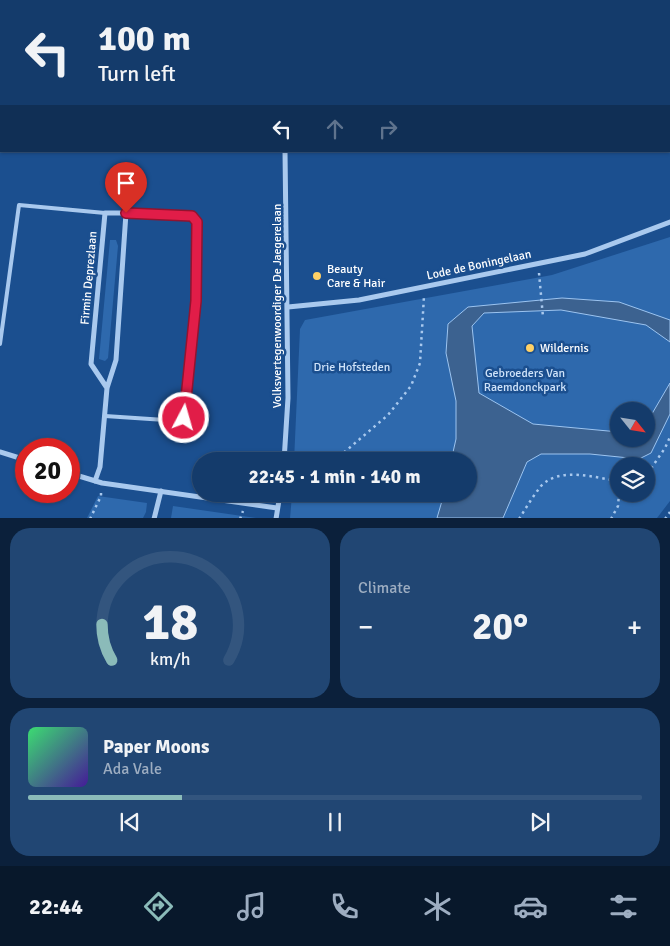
<!DOCTYPE html>
<meta charset="utf-8">
<style>
:root{--surface:#143b6b;--page:#214673;--text:#f1f3f6;--muted:#9dadc1;--line:#33557e;--accent:#8bbbb9}
body{margin:0;font-family:Signika,sans-serif;background:var(--page);color:var(--text);height:100vh;display:flex;flex-direction:column;font-size:19px;white-space:nowrap}
*{box-sizing:border-box;margin:0}
p{font-size:16px;color:var(--muted)}
.icon{flex:none;width:28px;height:28px;fill:none;stroke:currentColor;stroke-width:2;stroke-linecap:round;stroke-linejoin:round}
.map{position:relative;height:518px;overflow:hidden}
.details{display:flex;flex-direction:column;gap:10px;padding:10px;background:#0b203b;flex:1}
.details>*{flex:none}
.hud{position:absolute;left:0px;top:0px;width:670px;height:152px;box-shadow:0 1px 4px #0004,0 0 0 1px var(--line);background:#143b6b;color:var(--text);overflow:hidden}
.needle{width:32px;rotate:120deg}
.tools{position:absolute;left:610px;top:402px;display:grid;gap:10px}
.tools a{display:grid;place-items:center;width:45px;height:45px;border-radius:50%;background:var(--surface);box-shadow:0 1px 4px #0004,0 0 0 1px var(--line);font-size:25px}
.speed{position:absolute;left:15px;top:438px;display:flex;gap:10px;font-size:25px;font-weight:700;text-align:center}
.speed>*{display:grid;place-content:center;width:65px;height:65px;border-radius:50%;background:var(--surface);box-shadow:0 1px 4px #0004,0 0 0 1px var(--line);line-height:1}
.speed .limit{border:8px solid #d22;background:#fff;color:#111}
.pin{position:absolute;display:grid;place-items:center;width:42px;height:42px;color:#fff;margin:-51px -21px;border-radius:50% 50% 50% 0;rotate:-45deg;box-shadow:0 0 5px #0007}
.pin .icon{rotate:45deg}
.me{position:absolute;width:55px;margin:-28px;rotate:6deg;stroke-linejoin:round;filter:drop-shadow(0 0 4px #0008)}
.turn{display:flex;align-items:center;gap:18px;height:105px;padding:0 15px;font-size:22px}
.turn .icon{width:65px;height:65px;stroke-width:2.5}
.turn b{display:block;font-size:35px;line-height:42px}
.lanes{display:flex;align-items:center;height:48px;padding:0 15px;background:#0003;justify-content:center;gap:25px;direction:ltr}
.lanes .off{opacity:.35}
.big{font-size:38px;font-weight:800;line-height:1.1}
.details .widget{flex:1;display:flex;flex-direction:column;justify-content:center;gap:8px;min-width:0;padding:0 18px;border-radius:20px;background:var(--page)}
.details .dial{align-items:center;gap:0}
.dial svg{height:130px;overflow:visible;fill:none;stroke:var(--line);stroke-width:7;stroke-linecap:round;text-anchor:middle}
.dial text{fill:var(--text);stroke:none}
.song{display:flex;align-items:center;gap:15px}
.cover{width:60px;height:60px;border-radius:8px;background:linear-gradient(135deg,hsl(140 70% 55%),hsl(260 70% 35%))}
.played{height:5px;border-radius:2px;background:linear-gradient(90deg,var(--accent) 25%,var(--line) 25%)}
.keys{display:flex;justify-content:space-around;direction:ltr}
.heat{display:flex;justify-content:space-between;align-items:center;font-size:28px;direction:ltr}
.details .tiles{flex:1;display:grid;gap:10px;grid-template-columns:1fr 1fr}
.widget:last-child{grid-column:span 2}
.trip{position:absolute;left:192px;top:452px;width:285px;height:50px;border-radius:25px;background:var(--surface);box-shadow:0 1px 4px #0004,0 0 0 1px var(--line);font-weight:800;line-height:50px;text-align:center}
.dock{display:flex;height:80px;justify-content:space-around;align-items:center;background:#08182b;color:var(--muted)}
.dock .icon{width:35px;height:35px}
.dock .selected{color:var(--accent)}
.dock b{font-size:22px;color:var(--text)}
.map>svg:first-child{display:block}
.green{fill:#2e69ad;fill-rule:evenodd}
.water{fill:#3c6290;stroke:#9cc4f0}
.lines{fill:none;stroke-linecap:round;stroke-linejoin:round}
.path{stroke:#a9c9ee;stroke-width:2.5;stroke-dasharray:2.5 4;stroke-linecap:butt}
.service{stroke:#a9c9ee;stroke-width:4}
.minor{stroke:#a9c9ee;stroke-width:5}
.route-casing{stroke:#92132f;stroke-width:12}
.route{stroke:#e11d48;stroke-width:9}
.poi-dot{fill:#ffd166;stroke:#1b4f8f;stroke-width:2}
.labels{text-anchor:middle;dominant-baseline:central;stroke-width:5;stroke-linejoin:round;paint-order:stroke}
.street-label{font-size:12px;fill:#fff;stroke:#1b4f8f}
.poi-label{font-size:12px;fill:#fff;stroke:#1b4f8f;text-anchor:start}
.park-label{font-size:12px;fill:#cfe3fa;stroke:#1b4f8f}
</style>
<div class="map">
<svg width="670" height="519" viewBox="0 0 670 519">
<rect width="100%" height="100%" fill="#1b4f8f"/>
<g class="green">
<path d="M670 237V501L657 518 290 519 292 494H469V461H294L300 329 305 320 552 275ZM619 411H646V439H619ZM619 466H646V494H619Z"/>
<path d="M110 240H116L118 246 108 358 105 361 99 359Z"/>
<path d="M98 496 147 503 146 512 143 518H87Z"/>
<path d="M173 506 256 518H171Z"/>
</g>
<path class="water" d="M562 298 619 302 670 320V342L646 325 561 310 484 313 472 326 479 393 533 424 619 432V439H646V424L670 383V414L651 453 639 459 590 454H541L527 462 503 518H437L444 494H469V461H451L456 439V401L446 353 448 324 468 307Z"/>
<g class="lines">
<g class="path">
<path d="M577 1 581 0"/>
<path d="M669 2 670 5"/>
<path d="M539 273 543 317"/>
<path d="M334 461 388 415 411 386 420 363 424 296"/>
<path d="M646 472 650 470 665 448 670 437"/>
<path d="M90 519 101 496V490"/>
<path d="M240 519 243 511"/>
<path d="M519 519C526 508 533 496 541 486 560 466 595 478 619 481"/>
<path d="M611 519 618 506 619 494"/>
<path d="M665 519 670 512"/>
</g>
<g class="service">
<path d="M669 128 670 127"/>
<path d="M0 344 19 205 105 213"/>
<path d="M105 416 180 421 184 418 195 301 197 222 192 216 126 213"/>
</g>
<g class="minor">
<path d="M284 1V0"/>
<path d="M669 36 670 35"/>
<path d="M0 103H1"/>
<path d="M288 307 359 300 585 254 670 222"/>
<path d="M0 452 26 460"/>
<path d="M284 461 288 398 285 151"/>
<path d="M69 473 102 483 277 508"/>
<path d="M95 481 100 467 107 388 116 360 126 213H105L91 364 107 388"/>
<path d="M154 519 161 491"/>
<path d="M276 519 280 494"/>
</g>
</g>
<g class="lines">
<defs>
<path id="route" d="M126 213 192 216 197 222 196 301 184 418"/>
</defs>
<use href="#route" class="route-casing"/>
<use href="#route" class="route"/>
</g>
<g class="poi-dot">
<circle cx="317" cy="276" r="5"/>
<circle cx="530" cy="348" r="5"/>
</g>
<g class="labels">
<g class="street-label">
<text transform="translate(479 265) rotate(-12)">Lode de Boningelaan</text>
<text transform="translate(89 278) rotate(-85)">Firmin Deprezlaan</text>
<text transform="translate(277 306) rotate(-90)">Volksvertegenwoordiger De Jaegerelaan</text>
</g>
<g class="poi-label">
<text x="327" y="269">Beauty<tspan x="327" dy="14">Care &amp; Hair</tspan></text>
<text x="540" y="348">Wildernis</text>
</g>
<g class="park-label">
<text x="352" y="367">Drie Hofsteden</text>
<text x="525" y="373">Gebroeders Van<tspan x="525" dy="14">Raemdonckpark</tspan></text>
</g>
</g>
</svg>
<div class="tools">
<a><svg class="needle" viewBox="-14 -14 28 28"><path d="M0-13l5 13h-10z" fill="#e53935"/><path d="M0 13l5-13h-10z" fill="#9dadc1"/></svg></a>
<a><svg class="icon" aria-label="layers" viewBox="0 0 24 24"><path d="M12 4l9 5-9 5-9-5zM3 14l9 5 9-5"/></svg></a>
</div>
<div class="speed"><div class="limit">20</div></div>
<div class="pin" style="left:126px;top:213px;background:#d93025"><svg class="icon" aria-label="arrive" viewBox="0 0 24 24"><path d="M6 21V4h12l-3 4 3 4H6"/></svg></div>
<svg class="me" style="left:184px;top:418px" viewBox="-20 -20 40 40"><circle r="17" fill="#e11d48" stroke="#fff" stroke-width="3"/><path d="M0-11L8 9 0 5-8 9z" fill="#fff"/></svg>
<div class="trip">22:45 · 1 min · 140 m</div>
<div class="hud">
<div class="turn"><svg class="icon" aria-label="left" viewBox="0 0 24 24"><path d="M17 20v-9H6M10 6l-5 5 5 5"/></svg><div><b>100 m</b>Turn left</div></div>
<div class="lanes"><svg class="icon" aria-label="left" viewBox="0 0 24 24"><path d="M17 20v-9H6M10 6l-5 5 5 5"/></svg><svg class="icon off" aria-label="ahead" viewBox="0 0 24 24"><path d="M12 20V5M6 11l6-6 6 6"/></svg><svg class="icon off" aria-label="right" viewBox="0 0 24 24"><path d="M7 20v-9h11M14 6l5 5-5 5"/></svg></div>
</div>
</div>
<section class="details">
<div class="tiles">
<div class="widget dial"><svg viewBox="0 0 100 80">
<path d="M14 69A42 42 0 1 1 86 69"/>
<path d="M14 69A42 42 0 0 1 8 47" stroke="#8bbbb9"/>
<text x="50" y="56" font-size="32" font-weight="700">18</text>
<text x="50" y="72" font-size="11">km/h</text>
</svg></div>
<div class="widget"><p>Climate</p>
<div class="heat"><a>−</a><b class="big">20°</b><a>+</a></div>
</div>
<div class="widget">
<div class="song"><i class="cover"></i><div><b>Paper Moons</b><p>Ada Vale</p></div></div>
<div class="played"></div>
<div class="keys"><svg class="icon" aria-label="previous" viewBox="0 0 24 24"><path d="M18 5L8 12l10 7zM5 5v14"/></svg><svg class="icon" aria-label="pause" viewBox="0 0 24 24"><path d="M8 5v14M16 5v14"/></svg><svg class="icon" aria-label="next" viewBox="0 0 24 24"><path d="M6 5l10 7-10 7zM19 5v14"/></svg></div>
</div>
</div>
</section>
<nav class="dock">
<b>22:44</b>
<svg class="icon selected" aria-label="directions" viewBox="0 0 24 24"><path d="M12 3l9 9-9 9-9-9zM9 14v-3h6M13 9l2 2-2 2"/></svg>
<svg class="icon" aria-label="music" viewBox="0 0 24 24"><path d="M9 18V5l10-2v13"/><circle cx="6" cy="18" r="3"/><circle cx="16" cy="16" r="3"/></svg>
<svg class="icon" aria-label="phone" viewBox="0 0 24 24"><path d="M5 4h4l2 5-3 2q2 4 5 5l2-3 5 2v4C11 20 4 13 5 4z"/></svg>
<svg class="icon" aria-label="climate" viewBox="0 0 24 24"><path d="M12 3v18M4 7l16 10M4 17L20 7"/></svg>
<svg class="icon" aria-label="car" viewBox="0 0 24 24"><path d="M5 17H2v-5l4-1 3-4h7l3 4 3 1v5h-3M9 17h6M6 11h13"/><circle cx="7" cy="17" r="2"/><circle cx="17" cy="17" r="2"/></svg>
<svg class="icon" aria-label="filters" viewBox="0 0 24 24"><path d="M4 7h16M4 17h16"/><circle cx="9" cy="7" r="2"/><circle cx="15" cy="17" r="2"/></svg>
</nav>
